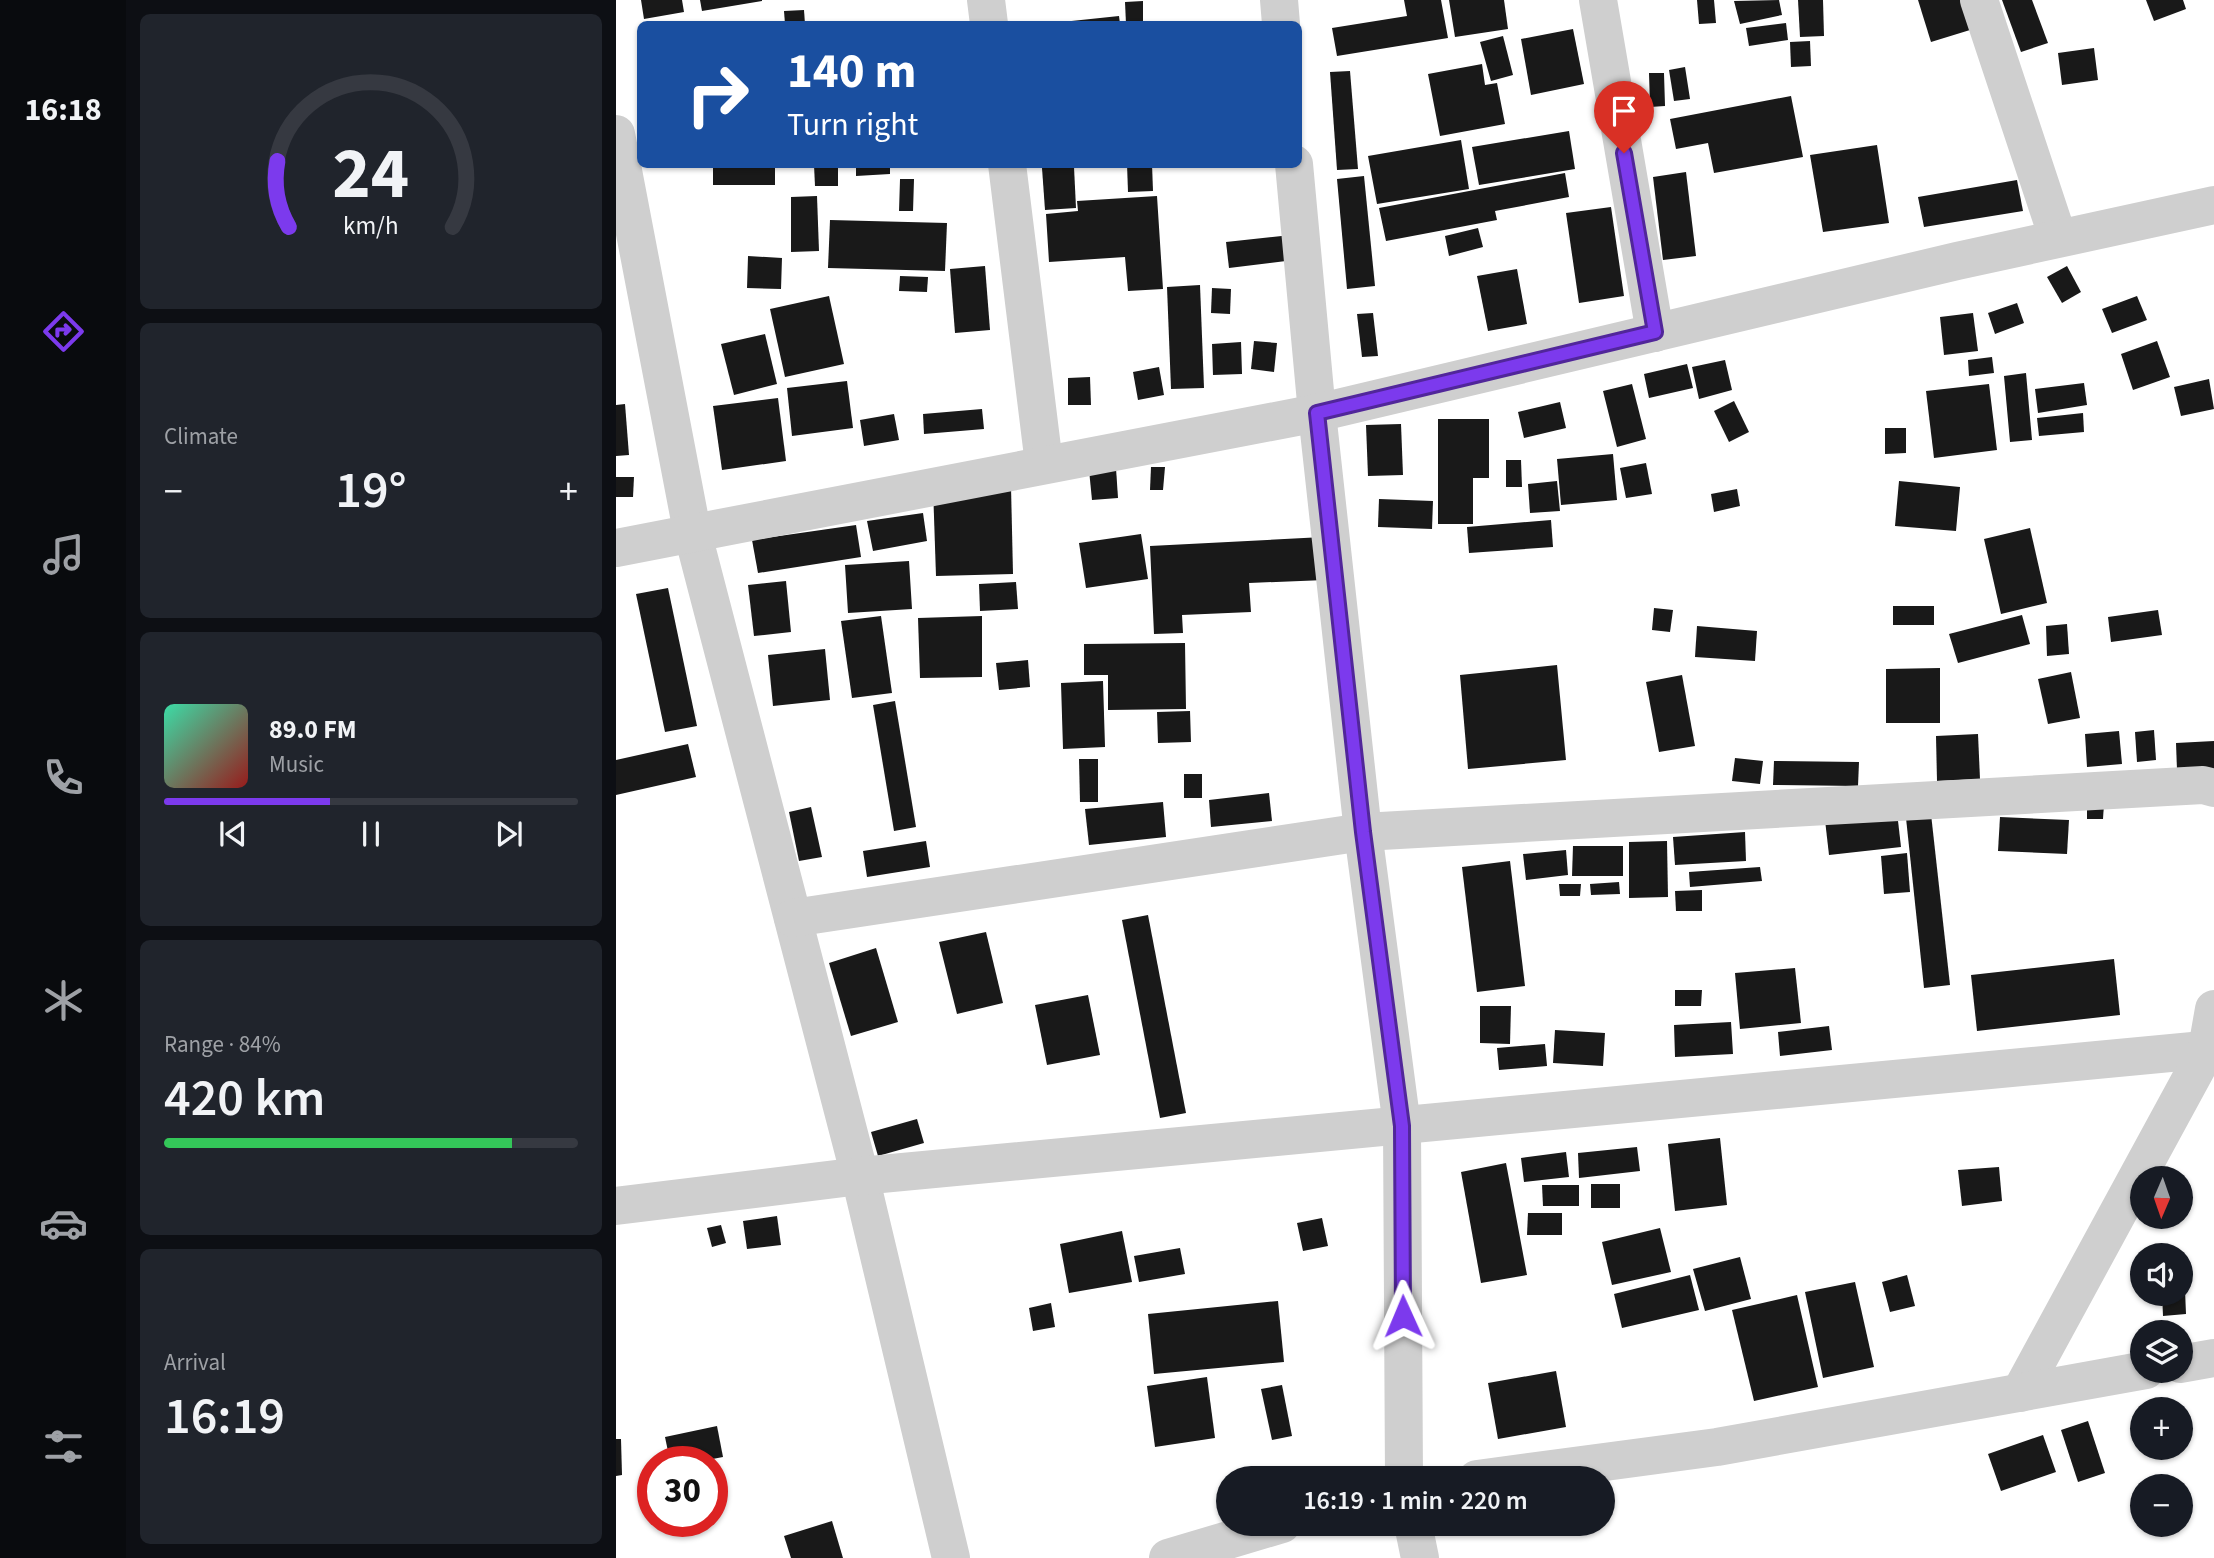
<!DOCTYPE html>
<meta charset="utf-8">
<style>
:root{--surface:#171b24;--page:#20242c;--text:#f1f3f6;--muted:#9ea1a6;--line:#363941;--accent:#7c3aed}
body{margin:0;font-family:"Source Sans 3",sans-serif;background:var(--page);color:var(--text);height:100vh;display:flex;flex-direction:column;font-size:26px;white-space:nowrap}
*{box-sizing:border-box;margin:0}
p{font-size:23px;color:var(--muted)}
.icon{flex:none;width:38px;height:38px;fill:none;stroke:currentColor;stroke-width:2;stroke-linecap:round;stroke-linejoin:round}
.map{position:relative;flex:1;overflow:hidden}
.drawer{display:flex;flex-direction:column;gap:14px;padding:14px;background:#0d0f14;width:490px}
.drawer>*{flex:none}
.top-card{position:absolute;left:21px;top:21px;width:665px;height:147px;border-radius:10px;box-shadow:0 2px 5px #0004;background:#1a4fa0;color:#fff;overflow:hidden}
.needle{width:46px;rotate:182deg}
.fabs{position:absolute;left:1514px;top:1166px;display:grid;gap:14px}
.fabs a{display:grid;place-items:center;width:63px;height:63px;border-radius:50%;background:var(--surface);box-shadow:0 2px 5px #0004;font-size:35px}
.speed{position:absolute;left:21px;top:1446px;display:flex;gap:14px;font-size:35px;font-weight:700;text-align:center}
.speed>*{display:grid;place-content:center;width:91px;height:91px;border-radius:50%;background:var(--surface);box-shadow:0 2px 5px #0004;line-height:1}
.speed .limit{border:10px solid #d22;background:#fff;color:#111}
.pin{position:absolute;display:grid;place-items:center;width:60px;height:60px;color:#fff;margin:-72px -30px;border-radius:50% 50% 50% 0;rotate:-45deg;box-shadow:0 0 7px #0007}
.pin .icon{rotate:45deg}
.me{position:absolute;width:77px;margin:-38px;rotate:359deg;stroke-linejoin:round;filter:drop-shadow(0 0 5px #0008)}
.turn{display:flex;align-items:center;gap:24px;height:147px;padding:0 35px;font-size:32px}
.turn .icon{width:91px;height:91px;stroke-width:2.5}
.turn b{display:block;font-size:49px;line-height:60px}
.big{font-size:52px;font-weight:600;line-height:1.1}
.drawer .tile{flex:1;display:flex;flex-direction:column;justify-content:center;gap:10px;min-width:0;padding:0 24px;border-radius:10px;background:var(--page)}
.drawer .dial{align-items:center;gap:0}
.dial svg{height:182px;overflow:visible;fill:none;stroke:var(--line);stroke-width:7;stroke-linecap:round;text-anchor:middle}
.dial text{fill:var(--text);stroke:none}
.song{display:flex;align-items:center;gap:21px}
.cover{width:84px;height:84px;border-radius:10px;background:linear-gradient(135deg,hsl(160 70% 55%),hsl(0 70% 35%))}
.played{height:7px;border-radius:4px;background:linear-gradient(90deg,var(--accent) 40%,var(--line) 40%)}
.keys{display:flex;justify-content:space-around;direction:ltr}
.heat{display:flex;justify-content:space-between;align-items:center;font-size:38px;direction:ltr}
.charge{height:10px;border-radius:5px;background:linear-gradient(90deg,#34c759 84%,var(--line) 0)}
.trip{position:absolute;left:600px;top:1466px;width:399px;height:70px;border-radius:35px;background:var(--surface);box-shadow:0 2px 5px #0004;font-weight:600;line-height:70px;text-align:center}
main{display:flex;flex:1;min-height:0}
.tabs{display:flex;flex-direction:column;width:126px;justify-content:space-around;align-items:center;background:#090b0e;color:var(--muted)}
.tabs .icon{width:49px;height:49px}
.tabs .current{color:var(--accent)}
.tabs b{font-size:32px;color:var(--text)}
.map>svg:first-child{display:block}
.building{fill:#191919}
.lines{fill:none;stroke-linecap:round;stroke-linejoin:round}
.street{stroke:#cfcfcf;stroke-width:38}
.route-casing{stroke:#51269a;stroke-width:18}
.route{stroke:#7c3aed;stroke-width:12}
</style>
<main>
<nav class="tabs">
<b>16:18</b>
<svg class="icon current" aria-label="directions" viewBox="0 0 24 24"><path d="M12 3l9 9-9 9-9-9zM9 14v-3h6M13 9l2 2-2 2"/></svg>
<svg class="icon" aria-label="music" viewBox="0 0 24 24"><path d="M9 18V5l10-2v13"/><circle cx="6" cy="18" r="3"/><circle cx="16" cy="16" r="3"/></svg>
<svg class="icon" aria-label="phone" viewBox="0 0 24 24"><path d="M5 4h4l2 5-3 2q2 4 5 5l2-3 5 2v4C11 20 4 13 5 4z"/></svg>
<svg class="icon" aria-label="climate" viewBox="0 0 24 24"><path d="M12 3v18M4 7l16 10M4 17L20 7"/></svg>
<svg class="icon" aria-label="car" viewBox="0 0 24 24"><path d="M5 17H2v-5l4-1 3-4h7l3 4 3 1v5h-3M9 17h6M6 11h13"/><circle cx="7" cy="17" r="2"/><circle cx="17" cy="17" r="2"/></svg>
<svg class="icon" aria-label="filters" viewBox="0 0 24 24"><path d="M4 7h16M4 17h16"/><circle cx="9" cy="7" r="2"/><circle cx="15" cy="17" r="2"/></svg>
</nav>
<section class="drawer">
<div class="tile dial"><svg viewBox="0 0 100 80">
<path d="M14 69A42 42 0 1 1 86 69"/>
<path d="M14 69A42 42 0 0 1 9 40" stroke="#7c3aed"/>
<text x="50" y="56" font-size="32" font-weight="700">24</text>
<text x="50" y="72" font-size="11">km/h</text>
</svg></div>
<div class="tile"><p>Climate</p>
<div class="heat"><a>−</a><b class="big">19°</b><a>+</a></div>
</div>
<div class="tile">
<div class="song"><i class="cover"></i><div><b>89.0 FM</b><p>Music</p></div></div>
<div class="played"></div>
<div class="keys"><svg class="icon" aria-label="previous" viewBox="0 0 24 24"><path d="M18 5L8 12l10 7zM5 5v14"/></svg><svg class="icon" aria-label="pause" viewBox="0 0 24 24"><path d="M8 5v14M16 5v14"/></svg><svg class="icon" aria-label="next" viewBox="0 0 24 24"><path d="M6 5l10 7-10 7zM19 5v14"/></svg></div>
</div>
<div class="tile"><p>Range · 84%</p><b class="big">420 km</b><div class="charge"></div></div>
<div class="tile"><p>Arrival</p><b class="big">16:19</b></div>
</section>
<div class="map">
<svg width="1598" height="1558" viewBox="0 0 1598 1558">
<rect width="100%" height="100%" fill="#fff"/>
<g class="building">
<path d="M25 0H66L68 12 28 19Z"/>
<path d="M84 0H146V1L86 11Z"/>
<path d="M788 0H825L832 38 721 56 716 28 791 16Z"/>
<path d="M833 0H888L892 29 839 37Z"/>
<path d="M1081 0H1098L1100 23 1083 24Z"/>
<path d="M1163 0 1166 15 1124 24 1118 1Z"/>
<path d="M1182 0H1207L1208 36 1184 37Z"/>
<path d="M1302 0H1344L1354 30 1315 42Z"/>
<path d="M1386 0H1416L1432 43 1405 52Z"/>
<path d="M1530 0H1567L1570 9 1538 21Z"/>
<path d="M527 1V23L510 24 509 2Z"/>
<path d="M188 10 189 24H169L168 11Z"/>
<path d="M503 16 504 24H447L446 22Z"/>
<path d="M1170 23 1172 40 1133 46 1130 28Z"/>
<path d="M957 29 968 84 915 95 905 39Z"/>
<path d="M887 36 897 75 875 81 864 42Z"/>
<path d="M1194 41 1195 66 1175 67 1174 42Z"/>
<path d="M1478 48 1482 80 1446 85 1442 53Z"/>
<path d="M866 64 869 85 881 83 889 124 824 136 812 74Z"/>
<path d="M1069 67 1074 99 1058 101 1053 70Z"/>
<path d="M734 71 742 169 721 170 714 72Z"/>
<path d="M1033 73H1048L1049 106 1034 107Z"/>
<path d="M1175 96 1187 157 1098 173 1092 143 1060 149 1054 119Z"/>
<path d="M953 131 959 169 863 185 856 147Z"/>
<path d="M845 140 853 189 761 204 752 156Z"/>
<path d="M1261 145 1273 223 1207 232 1194 155Z"/>
<rect x="97" y="164" width="62" height="21"/>
<path d="M222 164V186H199L198 165Z"/>
<path d="M240 164H274V174L240 176Z"/>
<path d="M511 164H536L537 191 512 192Z"/>
<path d="M458 167 460 208 429 210 426 168Z"/>
<path d="M1070 172 1080 256 1047 260 1037 177Z"/>
<path d="M949 173 953 197 879 211 881 220 770 241 763 208Z"/>
<path d="M748 176 759 286 731 289 721 179Z"/>
<path d="M284 179H298L297 211H283Z"/>
<path d="M1401 180 1407 211 1308 227 1302 197Z"/>
<path d="M201 196 203 251 175 252V197Z"/>
<path d="M541 196 547 289 512 291 509 257 433 262 430 214 462 211 461 201Z"/>
<path d="M995 207 1008 296 963 303 950 213Z"/>
<path d="M214 220 331 223 329 271 212 268Z"/>
<path d="M862 228 867 247 833 256 829 236Z"/>
<path d="M675 235 678 260 613 268 610 242Z"/>
<path d="M132 256 166 258 165 289 131 288Z"/>
<path d="M369 266 374 330 339 333 334 269Z"/>
<path d="M1451 266 1465 292 1446 303 1431 277Z"/>
<path d="M901 269 911 324 872 331 861 276Z"/>
<path d="M284 276 312 277 311 292 283 291Z"/>
<path d="M584 285 588 388 555 389 551 287Z"/>
<path d="M596 288 615 289 614 314 595 313Z"/>
<path d="M213 296 228 364 169 377 154 309Z"/>
<path d="M1521 296 1531 320 1496 333 1486 309Z"/>
<path d="M1401 303 1408 323 1379 334 1372 313Z"/>
<path d="M757 313 762 356 746 357 741 314Z"/>
<path d="M1357 313 1362 351 1328 355 1324 317Z"/>
<path d="M149 334 161 384 118 395 105 344Z"/>
<path d="M638 341 661 343 658 372 635 369Z"/>
<path d="M1541 341 1554 377 1517 390 1505 354Z"/>
<path d="M625 342 626 374 597 375 596 344Z"/>
<path d="M1376 357 1378 373 1353 376 1352 360Z"/>
<path d="M1109 360 1116 390 1083 399 1076 367Z"/>
<path d="M1071 364 1077 388 1033 398 1028 374Z"/>
<path d="M543 367 548 395 522 400 517 372Z"/>
<path d="M1410 373 1416 440 1394 442 1388 376Z"/>
<path d="M474 377 475 405H452V378Z"/>
<path d="M1593 379 1598 409 1565 416 1558 387Z"/>
<path d="M231 381 237 428 176 436 171 388Z"/>
<path d="M1468 383 1471 405 1422 413 1419 389Z"/>
<path d="M1016 384 1030 439 1001 447 987 391Z"/>
<path d="M1373 384 1381 450 1318 458 1310 391Z"/>
<path d="M162 398 170 461 106 470 97 406Z"/>
<path d="M1118 401 1133 432 1113 442 1098 411Z"/>
<path d="M944 402 950 428 908 438 902 412Z"/>
<path d="M9 404 13 455 0 456V405Z"/>
<path d="M366 409 368 429 308 434 307 414Z"/>
<path d="M1467 413 1468 432 1423 436 1421 418Z"/>
<path d="M278 414 283 440 248 446 244 420Z"/>
<path d="M822 419H873V478H857V524H822Z"/>
<path d="M785 424 787 475 752 476 750 425Z"/>
<path d="M1269 428H1290V453L1269 454Z"/>
<path d="M997 454 1001 500 945 505 941 459Z"/>
<path d="M890 460H905L906 487H890Z"/>
<path d="M1030 463 1036 494 1010 498 1004 468Z"/>
<path d="M535 467H549L547 490H534Z"/>
<path d="M500 468 502 498 476 500 473 470Z"/>
<path d="M0 477H18L17 497H0Z"/>
<path d="M941 481 944 511 914 513 912 484Z"/>
<path d="M1283 481 1344 487 1340 531 1279 526Z"/>
<path d="M395 486 397 574 320 576 317 487Z"/>
<path d="M1121 489 1124 506 1098 512 1095 494Z"/>
<path d="M763 499 817 501 816 529 762 527Z"/>
<path d="M307 513 311 541 257 551 251 521Z"/>
<path d="M935 520 937 547 853 553 851 527Z"/>
<path d="M240 525 245 557 142 573 136 540Z"/>
<path d="M1414 528 1431 603 1385 614 1368 539Z"/>
<path d="M525 534 532 579 470 588 463 543Z"/>
<path d="M707 537 709 580 633 583 635 612 566 615 567 633 538 634 534 546Z"/>
<path d="M293 561 296 609 232 613 229 565Z"/>
<path d="M170 581 175 632 138 636 132 585Z"/>
<path d="M400 582 402 609 364 611 363 584Z"/>
<path d="M52 588 81 726 49 732 20 594Z"/>
<rect x="1277" y="606" width="41" height="19"/>
<path d="M1038 608 1057 610 1054 632 1036 630Z"/>
<path d="M1542 610 1546 635 1495 642 1492 617Z"/>
<path d="M1406 615 1414 644 1342 663 1333 634Z"/>
<path d="M265 616 276 693 236 698 225 621Z"/>
<path d="M366 616V677L304 678 302 618Z"/>
<path d="M1451 624 1453 654 1431 656 1430 626Z"/>
<path d="M1081 626 1141 631 1139 661 1079 657Z"/>
<path d="M569 643 570 709 492 710V675H468V644Z"/>
<path d="M209 649 214 700 157 706 152 655Z"/>
<path d="M412 660 414 687 383 690 380 663Z"/>
<path d="M941 665 950 760 852 769 844 675Z"/>
<path d="M1324 668V723H1270V669Z"/>
<path d="M1455 672 1464 718 1432 724 1422 679Z"/>
<path d="M1066 675 1079 746 1043 752 1030 682Z"/>
<path d="M487 681 489 747 447 749 445 683Z"/>
<path d="M279 701 300 827 278 831 257 705Z"/>
<path d="M574 711 575 742 542 743 541 712Z"/>
<path d="M1538 730 1540 760 1521 762 1519 732Z"/>
<path d="M1503 731 1506 764 1471 767 1469 734Z"/>
<path d="M1362 734 1364 779 1321 781 1320 736Z"/>
<path d="M1598 741V769L1561 770 1560 743Z"/>
<path d="M72 744 80 777 0 795V760Z"/>
<path d="M1119 758 1147 761 1144 784 1116 781Z"/>
<path d="M463 759H482V802H464Z"/>
<path d="M1158 761 1243 762 1242 786 1157 785Z"/>
<rect x="568" y="774" width="18" height="24"/>
<path d="M653 793 656 821 595 827 593 800Z"/>
<path d="M547 802 550 837 473 845 469 809Z"/>
<path d="M1471 803 1488 804 1487 819H1471Z"/>
<path d="M195 807 206 857 183 861 173 812Z"/>
<path d="M1281 812 1285 847 1213 855 1209 820Z"/>
<path d="M1315 814 1334 985 1308 988 1290 818Z"/>
<path d="M1384 817 1453 820 1451 854 1382 851Z"/>
<path d="M1129 832 1130 861 1059 865 1057 837Z"/>
<path d="M310 841 314 867 251 877 247 851Z"/>
<path d="M1051 841 1052 897 1013 898V842Z"/>
<path d="M957 846H1007V876H956Z"/>
<path d="M950 850 952 875 910 880 907 854Z"/>
<path d="M1291 853 1294 892 1268 894 1265 856Z"/>
<path d="M894 861 909 986 861 992 846 867Z"/>
<path d="M1144 867 1146 881 1074 887 1073 872Z"/>
<path d="M1003 882 1004 894 975 895 974 884Z"/>
<path d="M943 884H965L964 896H944Z"/>
<path d="M1086 890V911H1060L1059 891Z"/>
<path d="M532 915 570 1113 544 1118 506 920Z"/>
<path d="M370 932 387 1003 341 1014 323 942Z"/>
<path d="M260 948 282 1022 235 1036 213 963Z"/>
<path d="M1498 959 1504 1015 1361 1031 1355 975Z"/>
<path d="M1179 968 1185 1023 1124 1029 1119 973Z"/>
<path d="M1059 990H1086L1085 1006H1059Z"/>
<path d="M472 995 484 1055 431 1065 419 1005Z"/>
<path d="M864 1006H895L894 1044 864 1043Z"/>
<path d="M1115 1022 1117 1054 1059 1057 1058 1025Z"/>
<path d="M1213 1026 1216 1050 1164 1056 1162 1032Z"/>
<path d="M939 1030 989 1033 987 1066 937 1063Z"/>
<path d="M929 1044 931 1066 883 1070 881 1048Z"/>
<path d="M301 1119 308 1143 262 1156 255 1132Z"/>
<path d="M1104 1138 1111 1205 1059 1211 1052 1144Z"/>
<path d="M1021 1147 1024 1171 963 1178 962 1153Z"/>
<path d="M950 1152 953 1177 908 1182 905 1158Z"/>
<path d="M890 1163 911 1275 865 1283 845 1172Z"/>
<path d="M1383 1167 1386 1201 1346 1206 1342 1170Z"/>
<rect x="975" y="1184" width="29" height="24"/>
<path d="M926 1185H963V1206H927Z"/>
<path d="M912 1213H946V1235H911Z"/>
<path d="M161 1216 165 1245 131 1249 127 1221Z"/>
<path d="M706 1218 712 1246 687 1251 681 1223Z"/>
<path d="M105 1225 110 1243 96 1247 91 1228Z"/>
<path d="M1044 1228 1055 1272 996 1285 986 1242Z"/>
<path d="M506 1231 516 1282 453 1293 444 1244Z"/>
<path d="M564 1248 569 1274 523 1282 518 1256Z"/>
<path d="M1124 1257 1135 1299 1089 1311 1077 1269Z"/>
<path d="M1074 1275 1083 1310 1006 1328 998 1294Z"/>
<path d="M1291 1275 1299 1306 1274 1312 1266 1282Z"/>
<path d="M1239 1282 1258 1367 1207 1378 1189 1292Z"/>
<path d="M1564 1290H1569L1570 1314 1547 1316 1546 1293H1564Z"/>
<path d="M1181 1295 1202 1387 1138 1401 1116 1310Z"/>
<path d="M662 1301 668 1362 538 1374 532 1314Z"/>
<path d="M435 1303 439 1327 417 1331 413 1308Z"/>
<path d="M940 1371 950 1427 882 1439 872 1383Z"/>
<path d="M591 1377 599 1438 539 1447 531 1386Z"/>
<path d="M666 1385 676 1436 656 1440 645 1389Z"/>
<path d="M1472 1421 1489 1473 1462 1482 1445 1430Z"/>
<path d="M101 1426 107 1457 86 1461H54L49 1437Z"/>
<path d="M1427 1435 1440 1472 1385 1491 1372 1454Z"/>
<path d="M0 1439H5L6 1475 0 1476Z"/>
<path d="M216 1521 227 1558H175L168 1536Z"/>
</g>
<g class="lines">
<g class="street">
<path d="M370 0 373 24"/>
<path d="M663 0 665 24"/>
<path d="M982 0 1039 333"/>
<path d="M1363 0 1442 238"/>
<path d="M0 134 76 531 244 1176 335 1558"/>
<path d="M391 164 428 464"/>
<path d="M678 164 701 413 747 832 786 1126 788 1479"/>
<path d="M0 548 701 413 1341 261 1598 205"/>
<path d="M177 918 747 832 1587 785 1598 788"/>
<path d="M0 1206 244 1176 1598 1049"/>
<path d="M1564 1364 1598 1358"/>
<path d="M1404 1393 1591 1049 1598 1009"/>
<path d="M861 1479 1101 1447 1530 1370"/>
<path d="M797 1524 804 1558"/>
<path d="M552 1558 666 1524"/>
</g>
</g>
<g class="lines">
<defs>
<path id="route" d="M787 1316 786 1126 747 832 701 413 1039 332 1008 153"/>
</defs>
<use href="#route" class="route-casing"/>
<use href="#route" class="route"/>
</g>
</svg>
<div class="fabs">
<a><svg class="needle" viewBox="-14 -14 28 28"><path d="M0-13l5 13h-10z" fill="#e53935"/><path d="M0 13l5-13h-10z" fill="#9ea1a6"/></svg></a>
<a><svg class="icon" aria-label="sound" viewBox="0 0 24 24"><path d="M4 9h4l5-4v14l-5-4H4zM17 9q2 3 0 6"/></svg></a>
<a><svg class="icon" aria-label="layers" viewBox="0 0 24 24"><path d="M12 4l9 5-9 5-9-5zM3 14l9 5 9-5"/></svg></a>
<a>+</a>
<a>−</a>
</div>
<div class="speed"><div class="limit">30</div></div>
<div class="pin" style="left:1008px;top:153px;background:#d93025"><svg class="icon" aria-label="arrive" viewBox="0 0 24 24"><path d="M6 21V4h12l-3 4 3 4H6"/></svg></div>
<svg class="me" style="left:787px;top:1316px" viewBox="-20 -20 40 40"><path d="M0-17L14 15 0 8-14 15z" fill="#7c3aed" stroke="#fff" stroke-width="4"/></svg>
<div class="trip">16:19 · 1 min · 220 m</div>
<div class="top-card">
<div class="turn"><svg class="icon" aria-label="right" viewBox="0 0 24 24"><path d="M7 20v-9h11M14 6l5 5-5 5"/></svg><div><b>140 m</b>Turn right</div></div>
</div>
</div>
</main>
